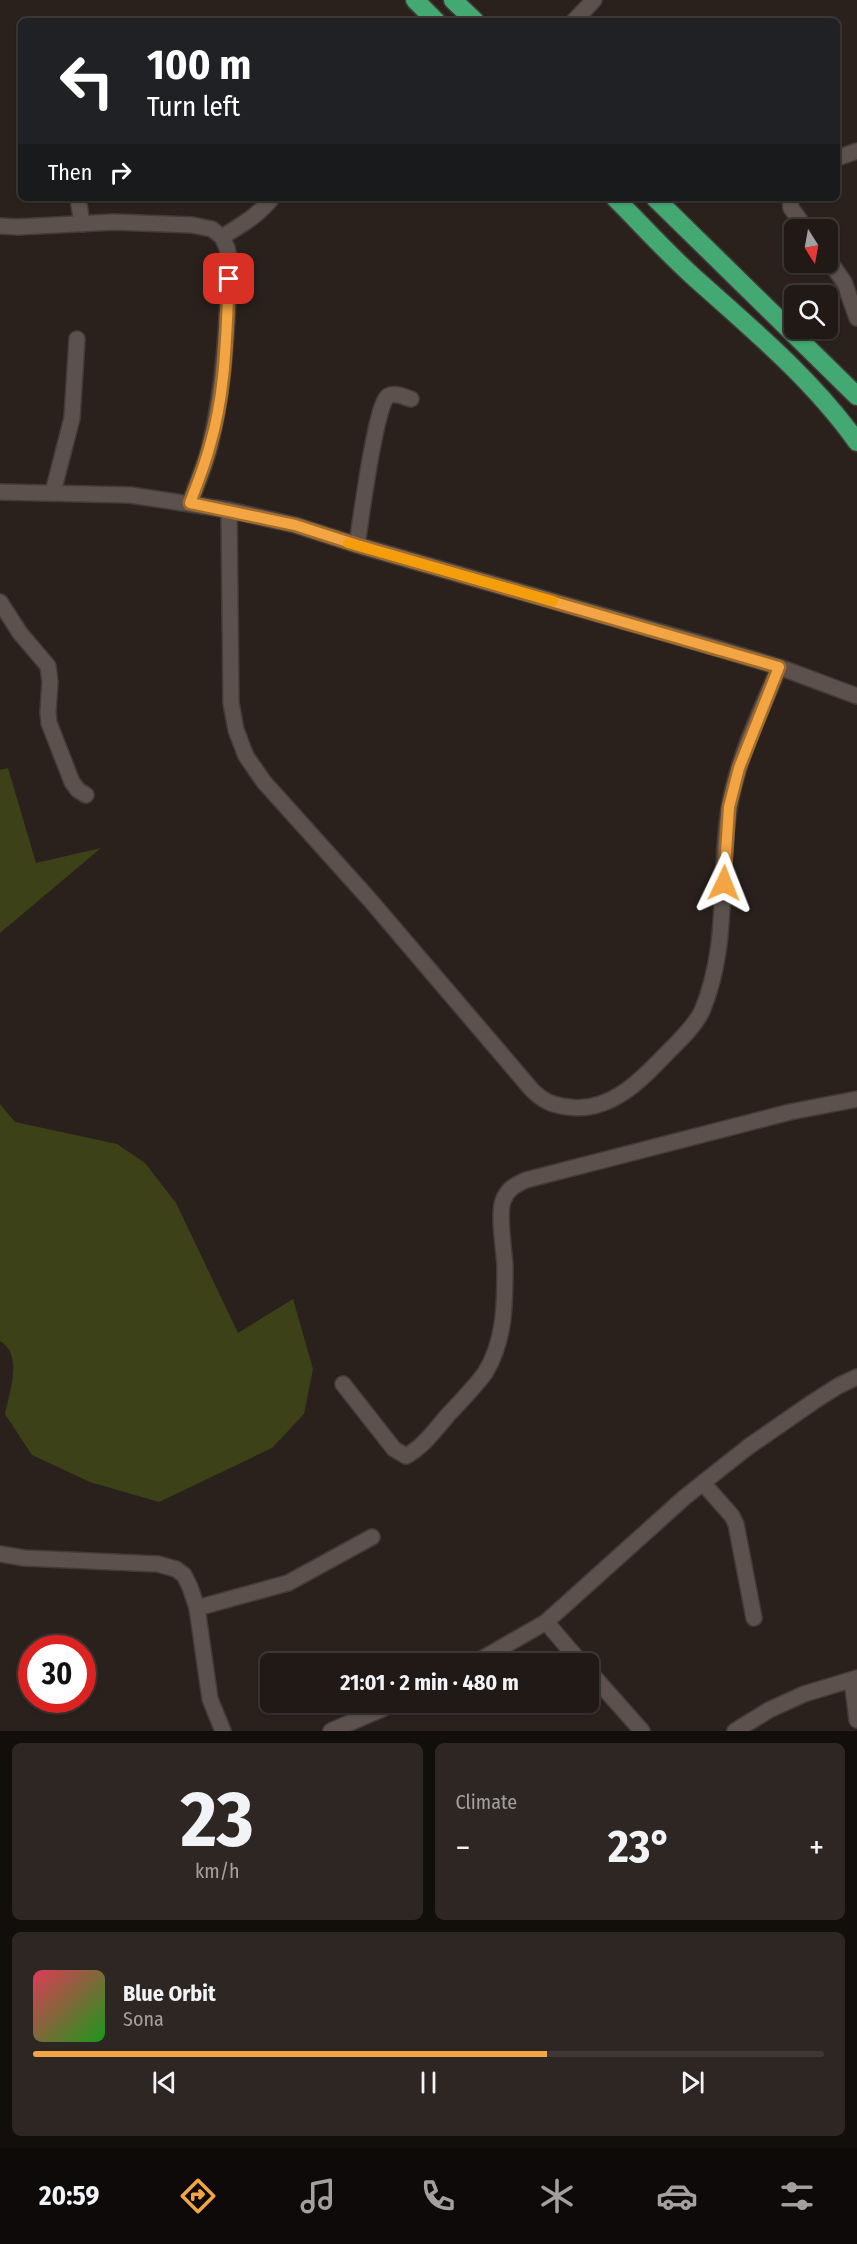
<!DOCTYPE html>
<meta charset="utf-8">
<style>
:root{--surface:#201916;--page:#2d2623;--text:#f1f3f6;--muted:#a2a0a1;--line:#3d3835;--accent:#f3a443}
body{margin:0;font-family:"Fira Sans Condensed",sans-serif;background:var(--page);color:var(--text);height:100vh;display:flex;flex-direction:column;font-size:22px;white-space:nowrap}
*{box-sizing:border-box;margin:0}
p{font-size:20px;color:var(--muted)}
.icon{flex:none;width:33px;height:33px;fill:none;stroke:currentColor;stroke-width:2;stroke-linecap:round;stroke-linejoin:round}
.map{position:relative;height:1731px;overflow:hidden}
.side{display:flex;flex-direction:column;gap:12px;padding:12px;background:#120e0c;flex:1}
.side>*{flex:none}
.banner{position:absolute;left:18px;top:18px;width:822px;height:183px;border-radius:9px;box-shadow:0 2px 4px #0004,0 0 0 2px var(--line);background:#202124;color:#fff;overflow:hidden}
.needle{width:39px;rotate:169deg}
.fabs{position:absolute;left:784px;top:219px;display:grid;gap:12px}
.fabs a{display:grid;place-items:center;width:54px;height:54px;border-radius:9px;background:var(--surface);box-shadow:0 2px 4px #0004,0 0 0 2px var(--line);font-size:30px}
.speed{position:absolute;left:18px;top:1635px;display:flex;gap:12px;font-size:30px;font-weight:700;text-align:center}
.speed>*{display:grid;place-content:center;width:78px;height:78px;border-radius:50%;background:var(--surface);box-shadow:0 2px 4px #0004,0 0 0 2px var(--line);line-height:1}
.speed .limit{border:9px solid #d22;background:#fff;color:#111}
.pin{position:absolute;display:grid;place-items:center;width:51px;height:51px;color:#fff;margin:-26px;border-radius:12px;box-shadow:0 3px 9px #0006}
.me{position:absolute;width:66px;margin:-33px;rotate:2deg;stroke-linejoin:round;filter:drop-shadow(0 0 4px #0008)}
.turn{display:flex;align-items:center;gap:21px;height:126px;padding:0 30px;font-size:27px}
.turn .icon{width:78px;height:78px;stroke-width:2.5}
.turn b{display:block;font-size:42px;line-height:51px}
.then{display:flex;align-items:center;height:57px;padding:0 30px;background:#0003;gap:12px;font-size:22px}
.big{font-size:45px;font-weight:700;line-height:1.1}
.side .widget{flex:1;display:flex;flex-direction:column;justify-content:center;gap:9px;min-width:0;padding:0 21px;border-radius:9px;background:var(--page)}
.side .dial{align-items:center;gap:0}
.dial b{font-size:78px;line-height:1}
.song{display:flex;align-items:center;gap:18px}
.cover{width:72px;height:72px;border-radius:9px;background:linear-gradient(135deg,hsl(350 70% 55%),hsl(120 70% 35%))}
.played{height:6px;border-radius:3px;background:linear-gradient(90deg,var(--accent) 65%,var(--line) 65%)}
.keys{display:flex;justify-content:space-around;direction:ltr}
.heat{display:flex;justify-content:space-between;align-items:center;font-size:33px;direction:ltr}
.side .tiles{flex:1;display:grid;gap:12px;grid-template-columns:1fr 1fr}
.widget:last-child{grid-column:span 2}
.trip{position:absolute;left:260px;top:1653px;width:339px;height:60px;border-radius:9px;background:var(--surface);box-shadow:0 2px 4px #0004,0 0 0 2px var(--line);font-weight:700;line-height:60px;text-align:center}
.tab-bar{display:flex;height:96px;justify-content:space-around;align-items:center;background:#0d0a09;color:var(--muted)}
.tab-bar .icon{width:42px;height:42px}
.tab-bar .selected{color:var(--accent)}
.tab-bar b{font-size:27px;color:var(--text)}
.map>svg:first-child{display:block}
.green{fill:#3d4117}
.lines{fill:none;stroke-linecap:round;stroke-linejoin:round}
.street-casing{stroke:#433b38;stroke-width:18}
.highway-casing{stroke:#433b38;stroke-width:21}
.street{stroke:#5c514d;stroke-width:15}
.highway{stroke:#43a872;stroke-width:18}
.route-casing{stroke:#9e6b2c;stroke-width:15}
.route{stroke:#f3a443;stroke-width:10}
.slow{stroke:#f59e0b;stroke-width:10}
</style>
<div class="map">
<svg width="857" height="1731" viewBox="0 0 857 1731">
<rect width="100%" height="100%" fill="#2a211d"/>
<g class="green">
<path d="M8 768 36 863 101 848 0 933V770Z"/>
<path d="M0 1104 15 1122 117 1144 145 1163 176 1203 238 1333 293 1299 313 1369 304 1414 272 1448 159 1502 90 1482 32 1455 5 1414C9 1393 24 1354 0 1341Z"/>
</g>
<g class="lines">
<defs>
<g id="street">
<path d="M574 21 594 0"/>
<path d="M837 158 857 151"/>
<path d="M78 198 82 224"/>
<path d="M790 198 791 208 807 230"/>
<path d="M0 226 18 227 114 222 192 225 212 229 222 237 227 248 230 261C227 321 225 381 211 441 207 462 197 482 190 503"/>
<path d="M222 237C241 225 258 216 272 198"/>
<path d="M828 259 844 282 857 318"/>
<path d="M0 492 130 495 229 510 295 525 357 545 720 649 779 667 857 696"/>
<path d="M53 492 72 418 77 339"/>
<path d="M229 510 231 703 236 730 246 756 264 782 370 900 532 1090C543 1101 552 1105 568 1107 610 1113 640 1081 667 1053 679 1041 695 1026 702 1011 730 944 718 878 729 809 737 759 760 713 779 667"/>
<path d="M357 545C360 525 376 402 388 396 395 392 404 397 411 399"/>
<path d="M0 602 20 633 48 666 50 682 48 712 49 723 72 782 78 790 86 795"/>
<path d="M343 1384 394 1449 406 1456C423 1447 435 1430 448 1415 461 1401 474 1388 485 1373 505 1341 505 1303 505 1266 504 1250 498 1214 503 1201 507 1189 515 1185 526 1180L790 1112 857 1099"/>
<path d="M703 1483 732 1516 736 1524 754 1618"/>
<path d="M0 1554 24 1558 158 1564 176 1569 184 1575 190 1587 197 1608 210 1699 223 1731"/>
<path d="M197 1608 288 1583 372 1537"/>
<path d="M546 1622 582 1664"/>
<path d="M473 1664 546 1622 685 1497 748 1447 813 1402 838 1386 857 1377"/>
<path d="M588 1670 642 1731"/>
<path d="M852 1680 857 1720"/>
<path d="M331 1731 398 1702"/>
<path d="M735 1731 769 1710 804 1694 857 1678"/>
</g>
<g id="highway">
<path d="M415 0 436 21"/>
<path d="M453 0 475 21"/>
<path d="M615 198C642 225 668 254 696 279 752 329 813 380 857 442"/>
<path d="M655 198 857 396"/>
</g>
</defs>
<use href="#street" class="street-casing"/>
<use href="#highway" class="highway-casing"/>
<use href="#street" class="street"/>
<use href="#highway" class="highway"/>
</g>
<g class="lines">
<defs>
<path id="route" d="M229 279C226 334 226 392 210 445 205 465 197 484 190 503L295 525 357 545 779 667 739 768 729 807 724 883"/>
</defs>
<use href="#route" class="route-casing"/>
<use href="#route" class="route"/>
<path class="slow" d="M348 543 553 601"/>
</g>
</svg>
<div class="fabs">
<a><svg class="needle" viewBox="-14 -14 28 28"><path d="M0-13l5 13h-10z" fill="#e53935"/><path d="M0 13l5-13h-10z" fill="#a2a0a1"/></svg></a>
<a><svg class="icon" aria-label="search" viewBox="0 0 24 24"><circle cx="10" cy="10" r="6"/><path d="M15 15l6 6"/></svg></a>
</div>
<div class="speed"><div class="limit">30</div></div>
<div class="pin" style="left:229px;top:279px;background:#d93025"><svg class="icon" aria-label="arrive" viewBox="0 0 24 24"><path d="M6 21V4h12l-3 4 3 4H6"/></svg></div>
<svg class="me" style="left:724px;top:883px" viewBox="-20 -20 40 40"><path d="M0-17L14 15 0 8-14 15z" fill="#f3a443" stroke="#fff" stroke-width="4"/></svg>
<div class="trip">21:01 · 2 min · 480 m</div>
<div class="banner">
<div class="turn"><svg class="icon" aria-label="left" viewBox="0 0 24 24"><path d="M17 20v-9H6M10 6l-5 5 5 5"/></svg><div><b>100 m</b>Turn left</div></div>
<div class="then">Then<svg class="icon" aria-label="right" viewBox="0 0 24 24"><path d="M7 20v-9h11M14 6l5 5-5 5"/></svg></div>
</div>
</div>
<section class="side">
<div class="tiles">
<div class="widget dial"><b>23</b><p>km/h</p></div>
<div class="widget"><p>Climate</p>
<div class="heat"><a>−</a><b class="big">23°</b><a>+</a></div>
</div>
<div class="widget">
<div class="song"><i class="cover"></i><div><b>Blue Orbit</b><p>Sona</p></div></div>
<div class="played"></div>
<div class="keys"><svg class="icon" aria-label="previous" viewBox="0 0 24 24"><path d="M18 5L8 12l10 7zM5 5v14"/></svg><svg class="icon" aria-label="pause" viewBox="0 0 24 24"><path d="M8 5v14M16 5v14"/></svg><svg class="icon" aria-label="next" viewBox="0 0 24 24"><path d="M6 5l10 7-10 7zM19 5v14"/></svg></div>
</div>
</div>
</section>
<nav class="tab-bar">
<b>20:59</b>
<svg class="icon selected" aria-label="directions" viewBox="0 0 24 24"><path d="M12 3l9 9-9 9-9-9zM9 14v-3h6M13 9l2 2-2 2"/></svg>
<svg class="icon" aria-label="music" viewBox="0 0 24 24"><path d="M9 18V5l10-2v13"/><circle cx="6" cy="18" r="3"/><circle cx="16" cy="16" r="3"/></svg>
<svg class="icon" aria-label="phone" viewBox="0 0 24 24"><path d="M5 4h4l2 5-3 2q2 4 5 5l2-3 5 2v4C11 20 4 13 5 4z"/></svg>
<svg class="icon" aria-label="climate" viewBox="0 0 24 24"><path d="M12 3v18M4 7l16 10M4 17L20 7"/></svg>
<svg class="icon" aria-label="car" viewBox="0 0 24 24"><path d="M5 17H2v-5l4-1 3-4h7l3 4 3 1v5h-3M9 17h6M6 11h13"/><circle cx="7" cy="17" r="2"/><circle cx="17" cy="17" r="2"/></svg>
<svg class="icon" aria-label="filters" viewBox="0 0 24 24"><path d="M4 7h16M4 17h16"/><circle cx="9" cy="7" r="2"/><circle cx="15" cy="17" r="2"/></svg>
</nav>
